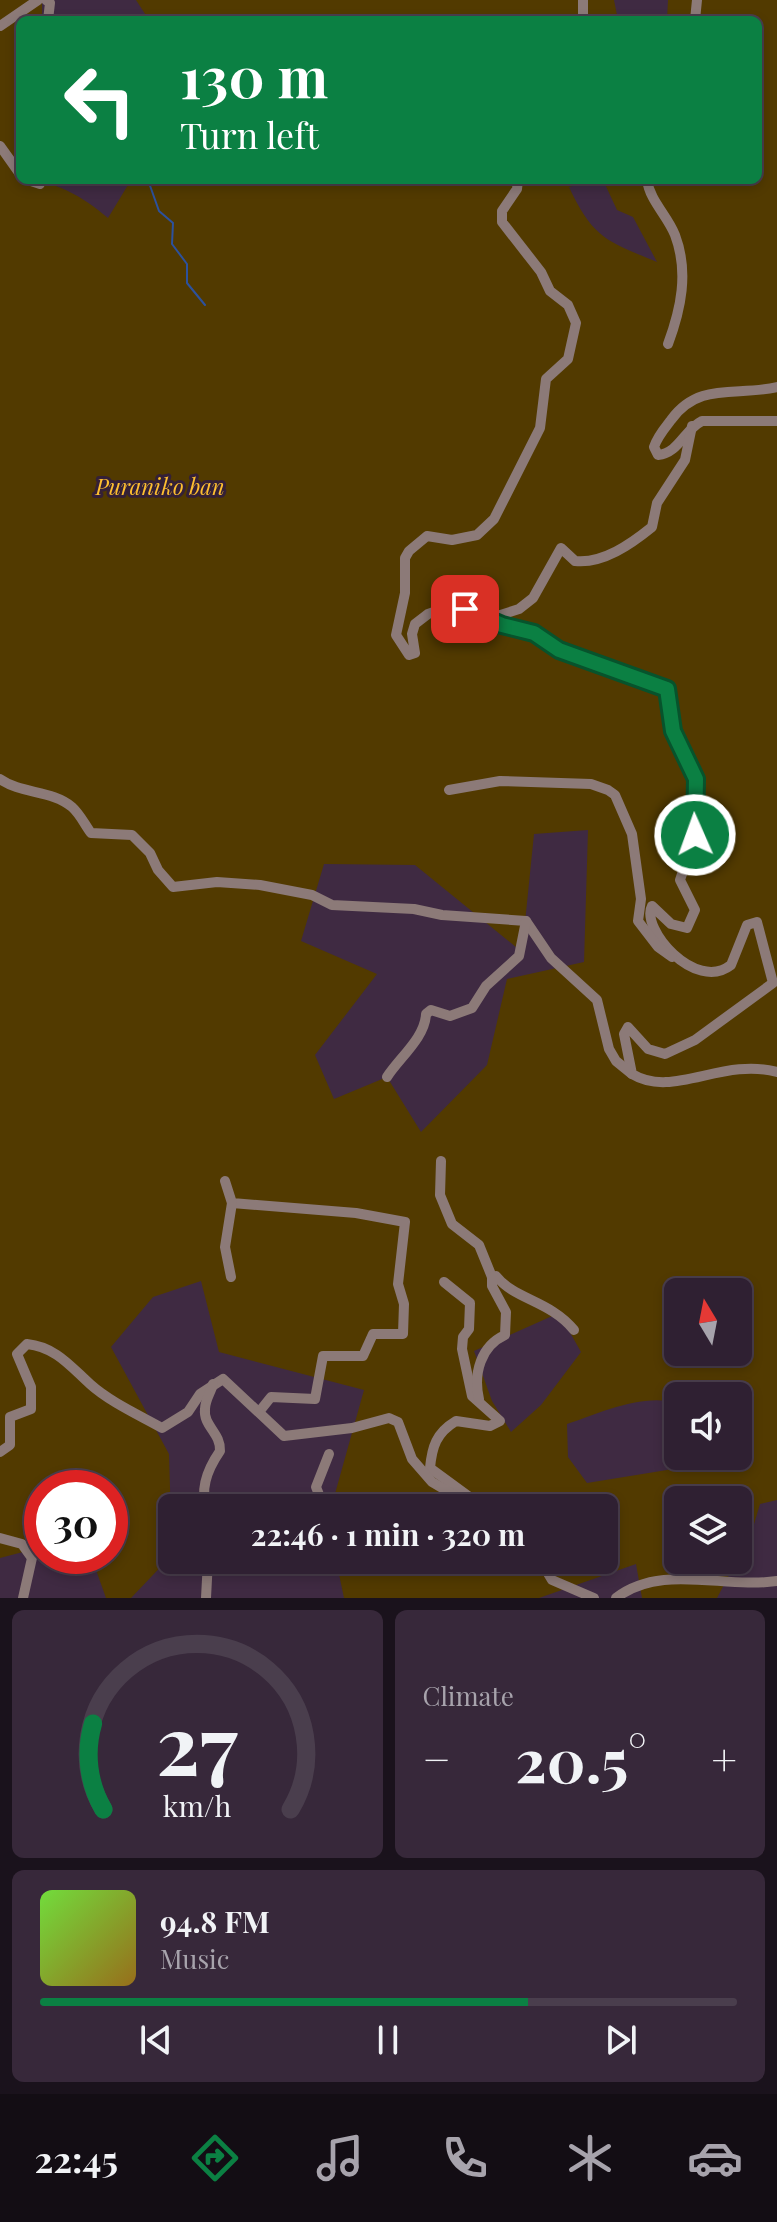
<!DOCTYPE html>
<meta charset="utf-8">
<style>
:root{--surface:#2f2032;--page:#37283a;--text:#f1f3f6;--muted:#a7a3ac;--line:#4a3e4d;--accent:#0b8043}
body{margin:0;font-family:"Playfair Display",serif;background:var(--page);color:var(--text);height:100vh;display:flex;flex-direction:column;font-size:30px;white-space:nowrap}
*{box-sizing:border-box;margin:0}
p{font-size:26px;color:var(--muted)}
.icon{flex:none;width:44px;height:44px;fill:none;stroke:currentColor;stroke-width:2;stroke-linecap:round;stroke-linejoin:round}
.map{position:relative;height:1598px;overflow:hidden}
.side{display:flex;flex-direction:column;gap:12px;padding:12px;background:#1a121c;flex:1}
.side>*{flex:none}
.banner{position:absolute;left:16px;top:16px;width:746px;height:168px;border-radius:12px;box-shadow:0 4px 12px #0003,0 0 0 2px var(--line);background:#0b8043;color:#fff;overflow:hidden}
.needle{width:52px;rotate:350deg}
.fabs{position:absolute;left:664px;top:1278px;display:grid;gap:16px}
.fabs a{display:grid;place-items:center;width:88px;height:88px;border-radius:12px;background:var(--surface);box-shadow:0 4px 12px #0003,0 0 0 2px var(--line);font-size:40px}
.speed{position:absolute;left:24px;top:1470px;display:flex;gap:16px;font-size:40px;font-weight:700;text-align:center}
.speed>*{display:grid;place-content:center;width:104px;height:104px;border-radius:50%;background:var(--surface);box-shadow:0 4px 12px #0003,0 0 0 2px var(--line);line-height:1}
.speed .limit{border:12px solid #d22;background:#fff;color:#111}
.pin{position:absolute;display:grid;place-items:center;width:68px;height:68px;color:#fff;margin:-34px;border-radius:16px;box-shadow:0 4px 12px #0006}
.me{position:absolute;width:88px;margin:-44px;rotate:358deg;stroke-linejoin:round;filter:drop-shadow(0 0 6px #0008)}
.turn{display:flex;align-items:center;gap:28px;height:168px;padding:0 32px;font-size:36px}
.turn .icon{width:104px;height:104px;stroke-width:2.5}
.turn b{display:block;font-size:56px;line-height:68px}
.big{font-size:60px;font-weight:700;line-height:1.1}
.side .card{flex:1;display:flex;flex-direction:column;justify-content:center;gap:12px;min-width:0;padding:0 28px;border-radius:12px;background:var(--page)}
.side .dial{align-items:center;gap:0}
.dial svg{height:208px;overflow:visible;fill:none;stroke:var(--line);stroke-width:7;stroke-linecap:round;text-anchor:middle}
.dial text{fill:var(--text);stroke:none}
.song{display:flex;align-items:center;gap:24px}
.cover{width:96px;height:96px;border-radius:12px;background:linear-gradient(135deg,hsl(100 70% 55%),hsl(40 70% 35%))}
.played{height:8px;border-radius:4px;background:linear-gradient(90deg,var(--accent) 70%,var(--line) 70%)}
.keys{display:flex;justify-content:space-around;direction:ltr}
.heat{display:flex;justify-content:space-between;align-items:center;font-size:44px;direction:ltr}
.side .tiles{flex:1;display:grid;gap:12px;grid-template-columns:1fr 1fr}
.card:last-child{grid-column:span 2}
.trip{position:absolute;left:158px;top:1494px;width:460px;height:80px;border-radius:12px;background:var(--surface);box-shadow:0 4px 12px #0003,0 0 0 2px var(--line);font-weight:700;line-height:80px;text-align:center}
.tabs{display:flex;height:128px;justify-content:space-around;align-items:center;background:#130d14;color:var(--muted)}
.tabs .icon{width:56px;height:56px}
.tabs .on{color:var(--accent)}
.tabs b{font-size:36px;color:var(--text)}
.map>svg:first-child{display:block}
.green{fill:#523a00;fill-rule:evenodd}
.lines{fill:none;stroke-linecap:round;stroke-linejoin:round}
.stream{stroke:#2c519d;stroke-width:2}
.minor{stroke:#8c7a78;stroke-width:10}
.route-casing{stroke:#07532c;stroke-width:20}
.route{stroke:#0b8043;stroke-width:14}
.labels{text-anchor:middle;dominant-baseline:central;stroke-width:6;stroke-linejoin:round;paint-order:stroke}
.park-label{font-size:22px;font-style:italic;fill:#febf30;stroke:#342037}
</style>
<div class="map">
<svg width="777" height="1598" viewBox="0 0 777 1598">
<rect width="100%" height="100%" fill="#3f2a42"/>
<g class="green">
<path d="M0 0H42V20H20V180C55 180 82 196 108 218L131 180H592L569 187C593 238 606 241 657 262L633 217 617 210 603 180H758V20H667L668 0H777V1500L760 1504 752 1531 738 1558V1500H678V1560H737L717 1598H642L636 1564 539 1598H344L336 1560H604V1508H331L364 1390 219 1352 201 1281 153 1297 111 1347 169 1454 172 1555 131 1598H106L91 1556H110V1488H42V1547L0 1558ZM588 830 584 962 507 979 487 1065 421 1132 387 1077 334 1099 315 1055 377 974 301 941 324 864 415 865 522 952 534 834ZM678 1292H738V1352H678ZM559 1313 581 1352 541 1405 511 1432 492 1401 474 1351ZM678 1396H738V1456H690L667 1470 587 1483 568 1457 567 1424C601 1413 641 1393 678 1403Z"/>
<path d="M136 0H614L618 20H149Z"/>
</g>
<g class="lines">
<path class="stream" d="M148 180 159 211 173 223 172 244 187 264V283L205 305"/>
<g class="minor">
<path d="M46 0 50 3 48 20"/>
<path d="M583 0V20"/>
<path d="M695 20 697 0"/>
<path d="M0 26 38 0"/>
<path d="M0 146 20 174"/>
<path d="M28 180 40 184 41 180"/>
<path d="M518 180 517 189 502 211V222L541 272 550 291 568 305 576 323 568 359 546 379 540 428 494 519 477 535 452 540 427 536 409 551 405 558V593L396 635 409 655 415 653 412 634 415 624 428 614 451 606 534 633 559 650 667 689 673 731 696 779 695 835 680 880 695 910 687 928 671 924 652 906C640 928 695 993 731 965L747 925 757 922 773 983 695 1040 665 1054 648 1049 628 1027 624 1034 632 1074C673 1099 722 1057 777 1072"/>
<path d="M647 180C650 201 667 215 675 235 689 272 681 309 668 344"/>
<path d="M777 387C737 397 699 381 671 420 664 429 657 437 654 447L658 455C679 453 684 430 702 421H777"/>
<path d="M491 618 519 609 533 598 561 548 575 561C603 564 631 544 652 527L657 503 685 460 692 426"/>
<path d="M0 779C21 794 52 790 72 807 80 814 85 825 91 833L132 835 150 853 158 870 173 887 217 882 260 885 312 895 332 905 414 909 442 915 526 921 551 958 597 1000 609 1049 616 1061 632 1074"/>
<path d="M449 790 500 781 591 784 608 790 615 795 632 834 641 899 638 921 658 947 672 957"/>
<path d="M387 1077C399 1058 425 1038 426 1014L431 1010 450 1016 472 1008 486 986 519 956 526 921"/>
<path d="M441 1161 440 1195 452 1224 479 1245 492 1277"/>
<path d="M225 1181 232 1203 356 1213 405 1222 398 1284 404 1304 403 1334H373L363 1356H323L315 1399 271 1397 259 1412"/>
<path d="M231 1277 225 1247 232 1203"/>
<path d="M444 1282 470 1303 469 1329 463 1337 462 1349 472 1396 500 1421 490 1426 456 1421C436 1433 432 1447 430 1468L475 1501"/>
<path d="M479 1399C473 1373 481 1346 505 1335L506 1312 492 1286V1277L496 1276C515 1300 549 1300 574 1330"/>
<path d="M0 1452 10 1445V1417L31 1409V1387L17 1354 27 1344C56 1347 71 1367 90 1384 110 1402 139 1415 162 1428L188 1412 200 1394 223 1379 284 1436 352 1428 389 1418 398 1422 412 1459 432 1482 476 1508"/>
<path d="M207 1508C199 1488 209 1467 220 1451 221 1433 203 1426 205 1409 205 1400 211 1392 213 1384"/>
<path d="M316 1508 320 1497 316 1487 329 1454"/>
<path d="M0 1538 22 1544 32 1558 23 1598"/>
<path d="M540 1560 552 1580 594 1598"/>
<path d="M206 1598 208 1560"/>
<path d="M616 1598C661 1563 724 1589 777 1581"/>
</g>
</g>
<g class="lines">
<defs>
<path id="route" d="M465 609 502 625 534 633 559 650 667 689 673 731 696 779 695 835"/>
</defs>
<use href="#route" class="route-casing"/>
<use href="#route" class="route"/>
</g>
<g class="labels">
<g class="park-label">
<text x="160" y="486">Puraniko ban</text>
</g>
</g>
</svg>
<div class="fabs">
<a><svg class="needle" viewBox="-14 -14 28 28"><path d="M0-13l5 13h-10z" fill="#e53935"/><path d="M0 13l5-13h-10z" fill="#a7a3ac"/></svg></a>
<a><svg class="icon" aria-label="sound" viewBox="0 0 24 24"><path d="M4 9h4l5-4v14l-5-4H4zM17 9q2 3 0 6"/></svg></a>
<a><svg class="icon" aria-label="layers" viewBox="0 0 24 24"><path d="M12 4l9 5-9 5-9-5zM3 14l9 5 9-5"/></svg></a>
</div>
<div class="speed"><div class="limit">30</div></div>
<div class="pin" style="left:465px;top:609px;background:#d93025"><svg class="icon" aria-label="arrive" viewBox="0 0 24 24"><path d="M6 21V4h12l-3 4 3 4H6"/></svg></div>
<svg class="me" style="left:695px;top:835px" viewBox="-20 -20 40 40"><circle r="17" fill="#0b8043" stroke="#fff" stroke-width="3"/><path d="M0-11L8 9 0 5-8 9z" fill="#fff"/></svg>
<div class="trip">22:46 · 1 min · 320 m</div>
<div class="banner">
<div class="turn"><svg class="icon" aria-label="left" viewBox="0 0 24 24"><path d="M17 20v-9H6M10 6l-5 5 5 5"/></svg><div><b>130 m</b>Turn left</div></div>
</div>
</div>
<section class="side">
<div class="tiles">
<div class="card dial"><svg viewBox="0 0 100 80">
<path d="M14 69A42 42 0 1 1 86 69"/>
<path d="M14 69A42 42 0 0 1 10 36" stroke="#0b8043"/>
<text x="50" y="56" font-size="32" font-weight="700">27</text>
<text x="50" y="72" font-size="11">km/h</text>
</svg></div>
<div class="card"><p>Climate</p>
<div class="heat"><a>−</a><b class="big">20.5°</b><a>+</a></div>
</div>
<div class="card">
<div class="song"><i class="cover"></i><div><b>94.8 FM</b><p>Music</p></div></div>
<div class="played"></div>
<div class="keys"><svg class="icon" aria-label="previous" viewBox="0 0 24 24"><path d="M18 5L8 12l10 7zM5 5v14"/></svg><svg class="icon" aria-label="pause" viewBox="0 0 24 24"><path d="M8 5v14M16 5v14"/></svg><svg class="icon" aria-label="next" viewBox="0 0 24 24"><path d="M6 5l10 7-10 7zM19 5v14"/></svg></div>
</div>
</div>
</section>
<nav class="tabs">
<b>22:45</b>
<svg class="icon on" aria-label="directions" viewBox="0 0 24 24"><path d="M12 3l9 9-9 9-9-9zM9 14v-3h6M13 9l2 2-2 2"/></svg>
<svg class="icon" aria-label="music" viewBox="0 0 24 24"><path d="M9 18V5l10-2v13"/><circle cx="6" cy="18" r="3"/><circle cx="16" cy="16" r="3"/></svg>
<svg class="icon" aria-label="phone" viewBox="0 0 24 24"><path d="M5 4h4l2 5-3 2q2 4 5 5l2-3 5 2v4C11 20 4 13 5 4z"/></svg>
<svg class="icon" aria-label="climate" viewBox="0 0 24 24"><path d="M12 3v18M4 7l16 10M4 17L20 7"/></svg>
<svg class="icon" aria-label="car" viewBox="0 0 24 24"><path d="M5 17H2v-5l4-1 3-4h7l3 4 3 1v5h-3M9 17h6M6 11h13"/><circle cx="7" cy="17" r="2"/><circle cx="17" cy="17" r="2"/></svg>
</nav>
